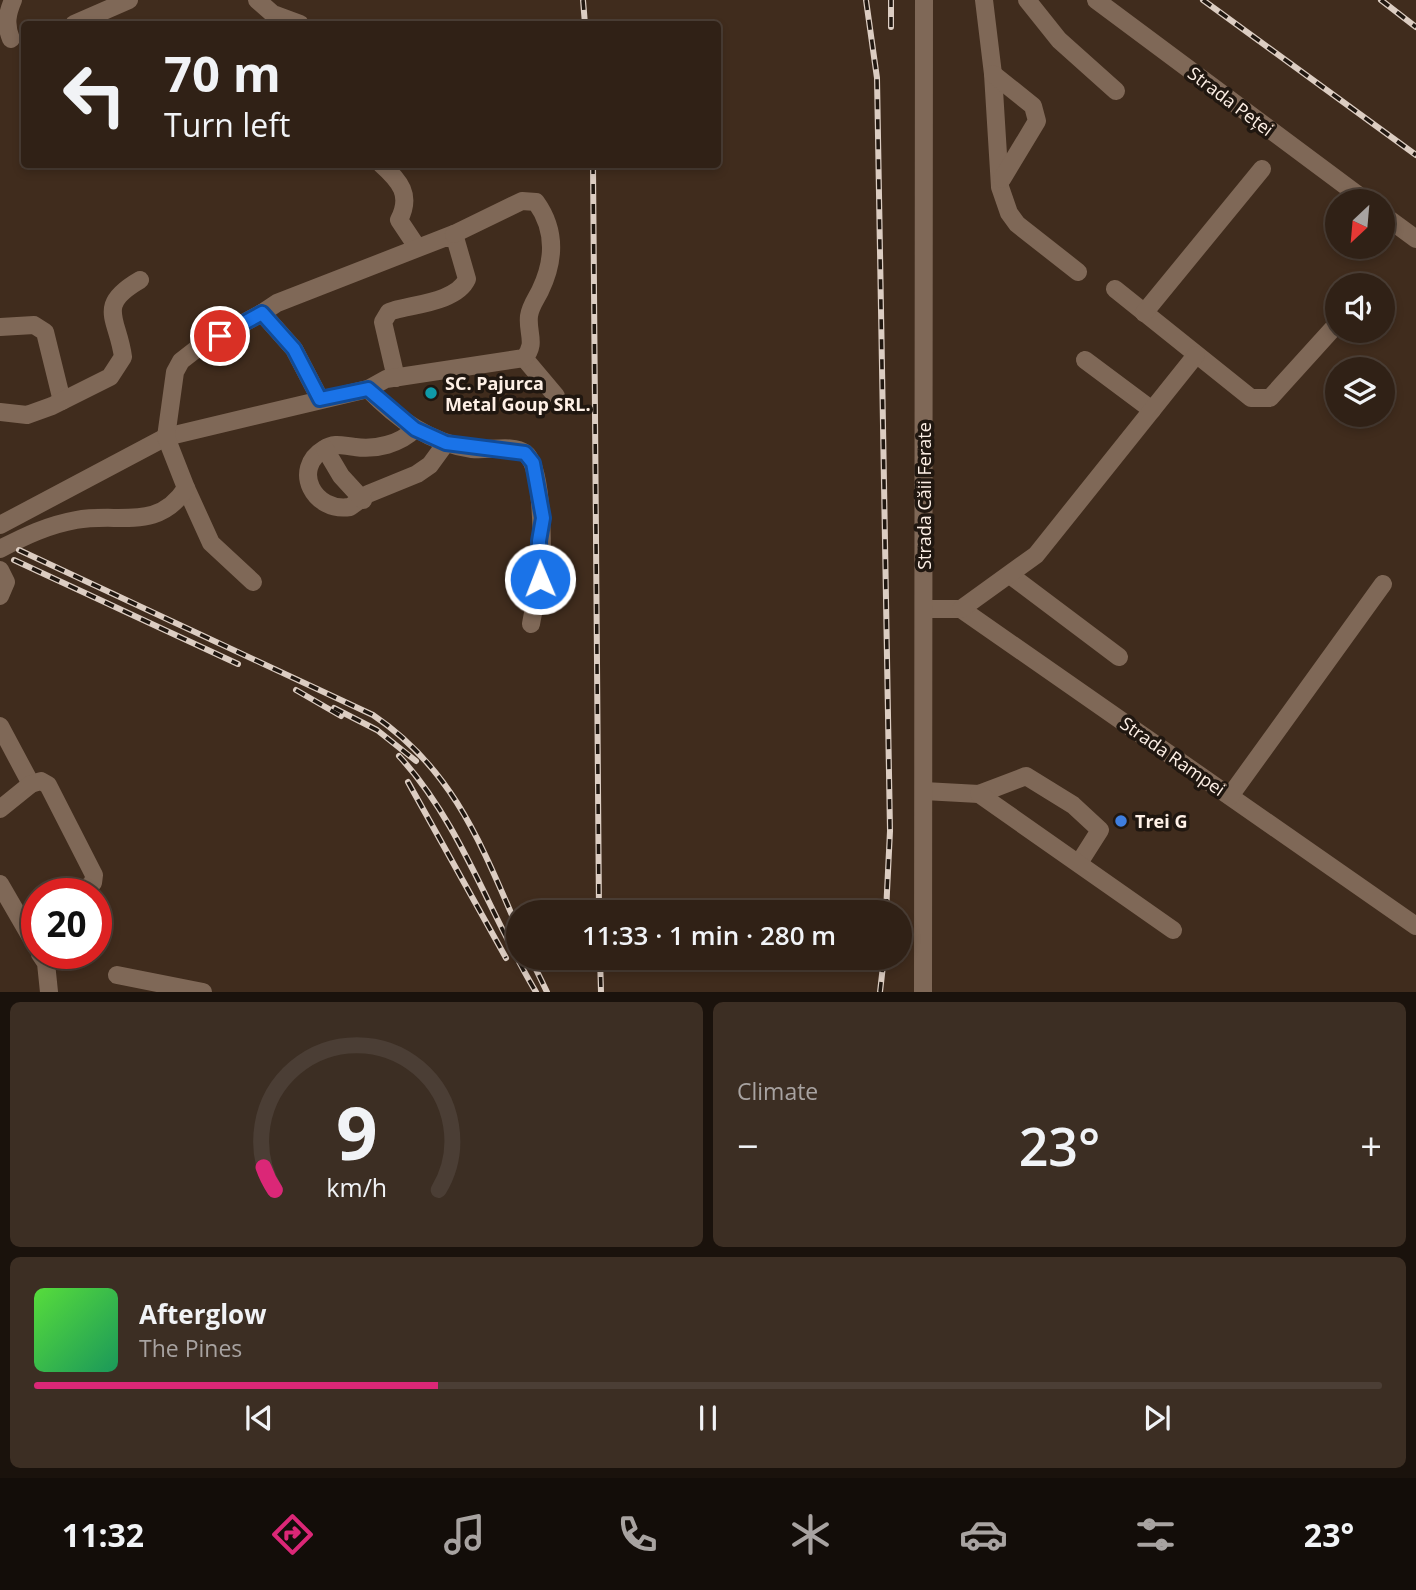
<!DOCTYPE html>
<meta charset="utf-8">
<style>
:root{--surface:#302116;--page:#3c2e23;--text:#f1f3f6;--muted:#a8a3a1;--line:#4b3e35;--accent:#db2777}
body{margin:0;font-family:"Open Sans",sans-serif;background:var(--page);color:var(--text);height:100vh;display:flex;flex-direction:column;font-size:26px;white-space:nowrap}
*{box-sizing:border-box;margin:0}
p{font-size:23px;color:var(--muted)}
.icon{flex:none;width:38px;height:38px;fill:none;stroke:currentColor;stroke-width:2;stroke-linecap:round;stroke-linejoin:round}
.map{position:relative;height:992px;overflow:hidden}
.details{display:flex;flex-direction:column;gap:10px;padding:10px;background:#1a120c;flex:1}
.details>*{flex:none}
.banner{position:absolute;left:21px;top:21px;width:700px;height:147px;border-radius:7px;box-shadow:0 4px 10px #0003,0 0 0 2px var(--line);background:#302116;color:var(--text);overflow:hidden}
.needle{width:46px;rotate:206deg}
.buttons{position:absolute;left:1325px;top:189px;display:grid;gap:14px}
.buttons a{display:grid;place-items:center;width:70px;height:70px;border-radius:50%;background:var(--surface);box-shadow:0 4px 10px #0003,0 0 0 2px var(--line);font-size:35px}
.speed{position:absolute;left:21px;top:878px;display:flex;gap:14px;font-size:35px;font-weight:700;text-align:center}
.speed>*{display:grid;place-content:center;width:91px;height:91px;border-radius:50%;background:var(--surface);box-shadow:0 4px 10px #0003,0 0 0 2px var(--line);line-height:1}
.speed .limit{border:10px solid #d22;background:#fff;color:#111}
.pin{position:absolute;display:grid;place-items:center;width:60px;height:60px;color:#fff;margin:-30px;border:4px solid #fff;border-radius:50%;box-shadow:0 2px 7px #0007}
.me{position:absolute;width:77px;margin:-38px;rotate:359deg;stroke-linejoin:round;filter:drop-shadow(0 0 5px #0008)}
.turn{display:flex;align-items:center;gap:24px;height:147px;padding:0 28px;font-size:32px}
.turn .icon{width:91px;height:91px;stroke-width:2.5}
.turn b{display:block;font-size:49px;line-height:60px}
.big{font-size:52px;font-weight:600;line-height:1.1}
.details .tile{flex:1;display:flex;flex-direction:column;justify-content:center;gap:10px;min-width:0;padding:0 24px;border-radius:10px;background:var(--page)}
.details .dial{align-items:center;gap:0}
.dial svg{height:182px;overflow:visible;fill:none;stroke:var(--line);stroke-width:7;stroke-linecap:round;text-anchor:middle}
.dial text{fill:var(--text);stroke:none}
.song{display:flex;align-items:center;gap:21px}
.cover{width:84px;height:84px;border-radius:10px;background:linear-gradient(135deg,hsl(110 70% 55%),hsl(150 70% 35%))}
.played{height:7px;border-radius:4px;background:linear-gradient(90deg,var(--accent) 30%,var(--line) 30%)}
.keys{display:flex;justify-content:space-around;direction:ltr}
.heat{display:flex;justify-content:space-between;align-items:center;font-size:38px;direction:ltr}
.details .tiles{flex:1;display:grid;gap:10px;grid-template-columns:1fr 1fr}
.tile:last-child{grid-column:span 2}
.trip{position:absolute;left:506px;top:900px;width:406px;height:70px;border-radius:35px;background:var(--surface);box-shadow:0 4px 10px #0003,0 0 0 2px var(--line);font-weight:600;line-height:70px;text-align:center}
.tab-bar{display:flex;height:112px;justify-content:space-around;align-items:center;background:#130d09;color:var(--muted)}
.tab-bar .icon{width:49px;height:49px}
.tab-bar .selected{color:var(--accent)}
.tab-bar b{font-size:32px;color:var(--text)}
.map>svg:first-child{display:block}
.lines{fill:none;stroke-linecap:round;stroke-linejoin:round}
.minor{stroke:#7f6857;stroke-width:18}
.rail-casing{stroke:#dccdc2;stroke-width:6}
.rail{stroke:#201710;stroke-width:3.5;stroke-dasharray:10;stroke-linecap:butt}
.route-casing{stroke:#114b97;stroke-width:18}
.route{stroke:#1a73e8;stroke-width:12}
.culture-dot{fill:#0f9aa8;stroke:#201710;stroke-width:2.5}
.shop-dot{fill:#3f7fe0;stroke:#201710;stroke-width:2.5}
.labels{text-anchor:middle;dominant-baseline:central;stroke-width:7;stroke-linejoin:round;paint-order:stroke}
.street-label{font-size:18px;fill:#fef0e6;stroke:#201710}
.poi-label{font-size:18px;font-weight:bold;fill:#fef0e6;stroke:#201710;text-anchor:start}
</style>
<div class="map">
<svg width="1416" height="992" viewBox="0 0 1416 992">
<rect width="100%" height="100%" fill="#402c1d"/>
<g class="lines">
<g class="minor">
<path d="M257 0 273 14 300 24"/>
<path d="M984 0 993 74 1000 187 1009 213 1017 224 1078 272"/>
<path d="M1027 0 1059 40 1116 91"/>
<path d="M1096 0 1366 201"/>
<path d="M74 24 129 0"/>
<path d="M11 39C5 24 7 14 13 0"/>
<path d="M993 74 1033 106 1037 121 1002 179"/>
<path d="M381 164C400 181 412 195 399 220L417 247"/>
<path d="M1382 214 1416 239"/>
<path d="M1115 289 1251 398H1270L1337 324"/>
<path d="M1144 313 1262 169"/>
<path d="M0 327 34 325 45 332 62 401"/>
<path d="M524 358 556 396"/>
<path d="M1085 360 1152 410"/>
<path d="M368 389C397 419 430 443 472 449 487 451 513 444 525 453 543 466 542 545 542 566 541 585 534 605 531 624"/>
<path d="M320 399 294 349 262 313 277 303 454 234 467 279C457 301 417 304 395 310L389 312 383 322 396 378"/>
<path d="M0 412 27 415 52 406 110 377 123 357C118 318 95 306 140 280"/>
<path d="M415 429C400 444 376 450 355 447 343 446 335 442 324 449 291 469 314 513 350 507L368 494 417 474 430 465 446 443"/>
<path d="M325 449 341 476 363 500"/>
<path d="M186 488 211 543 253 582"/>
<path d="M0 525 166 437 368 389 386 379 524 358C537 344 527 333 529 316 530 307 536 299 540 291 555 260 556 230 536 202L522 201 454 234"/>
<path d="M0 549C25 536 48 525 76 520 118 512 158 532 186 488L166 437 175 372 181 361 199 347 262 313"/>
<path d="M0 570 6 582 0 596"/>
<path d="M1010 575 1119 657"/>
<path d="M924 609H961L1416 926"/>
<path d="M961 609 1036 555 1196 355"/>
<path d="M0 726 31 784"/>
<path d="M924 791 979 794 1026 776 1073 805 1100 830 1079 863"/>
<path d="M979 794 1173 930"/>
<path d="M1230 796 1383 584"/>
<path d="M0 809 31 784 41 781 48 785 94 875 93 883 78 894"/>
<path d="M0 884 37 948"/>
<path d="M40 954 46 963 49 992"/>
<path d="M117 975 203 992"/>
<path d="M923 992 924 0"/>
</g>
<defs>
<g id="rail">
<path d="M583 0 585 24"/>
<path d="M866 0 877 78 890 831 886 912"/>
<path d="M1203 0 1416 155"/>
<path d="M1381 0 1416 27"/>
<path d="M891 27V0"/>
<path d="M593 164 599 912"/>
<path d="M19 550 373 715C453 769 481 844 518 929"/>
<path d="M14 560 238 664"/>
<path d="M296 690 341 716"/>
<path d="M334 708 377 730 416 761"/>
<path d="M399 756C461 823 489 914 536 992"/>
<path d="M408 782 506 958"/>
<path d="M530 957 547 992"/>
<path d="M600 957 601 992"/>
<path d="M880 992 884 957"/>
</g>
</defs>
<use href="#rail" class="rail-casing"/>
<use href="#rail" class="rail"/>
</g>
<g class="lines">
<defs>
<path id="route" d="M220 336 262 313 294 349 320 399 368 389 415 429 446 443 525 453 533 463 543 518 539 541 540 579"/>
</defs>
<use href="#route" class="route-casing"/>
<use href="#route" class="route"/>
</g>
<circle class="culture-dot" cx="431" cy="393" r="7"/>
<circle class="shop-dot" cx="1121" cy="821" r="7"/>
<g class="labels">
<g class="street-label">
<text transform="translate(1231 101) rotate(37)">Strada Peței</text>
<text transform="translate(924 496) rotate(-90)">Strada Căii Ferate</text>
<text transform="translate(1173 756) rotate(35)">Strada Rampei</text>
</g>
<g class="poi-label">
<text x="445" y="383">SC. Pajurca<tspan x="445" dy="21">Metal Goup SRL.</tspan></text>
<text x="1135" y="821">Trei G</text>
</g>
</g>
</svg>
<div class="buttons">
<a><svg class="needle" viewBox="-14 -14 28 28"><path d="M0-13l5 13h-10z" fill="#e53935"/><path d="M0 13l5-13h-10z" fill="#a8a3a1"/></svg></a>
<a><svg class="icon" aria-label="sound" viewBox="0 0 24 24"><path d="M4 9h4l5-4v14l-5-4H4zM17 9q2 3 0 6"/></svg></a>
<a><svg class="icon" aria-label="layers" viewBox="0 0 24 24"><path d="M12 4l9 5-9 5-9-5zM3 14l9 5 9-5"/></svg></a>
</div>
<div class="speed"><div class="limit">20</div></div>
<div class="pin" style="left:220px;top:336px;background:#d93025"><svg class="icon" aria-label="arrive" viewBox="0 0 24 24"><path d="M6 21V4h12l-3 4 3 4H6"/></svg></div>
<svg class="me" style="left:540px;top:579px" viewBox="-20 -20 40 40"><circle r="17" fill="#1a73e8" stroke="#fff" stroke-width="3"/><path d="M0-11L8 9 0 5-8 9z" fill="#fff"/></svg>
<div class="trip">11:33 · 1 min · 280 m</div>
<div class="banner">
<div class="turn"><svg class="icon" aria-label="left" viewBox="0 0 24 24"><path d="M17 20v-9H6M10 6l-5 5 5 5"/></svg><div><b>70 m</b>Turn left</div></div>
</div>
</div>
<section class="details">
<div class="tiles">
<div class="tile dial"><svg viewBox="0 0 100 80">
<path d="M14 69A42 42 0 1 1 86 69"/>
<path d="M14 69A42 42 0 0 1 9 59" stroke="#db2777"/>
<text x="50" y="56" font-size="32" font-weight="700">9</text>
<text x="50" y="72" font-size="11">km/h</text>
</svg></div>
<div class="tile"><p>Climate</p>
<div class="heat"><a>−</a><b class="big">23°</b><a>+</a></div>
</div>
<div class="tile">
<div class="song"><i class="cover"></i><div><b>Afterglow</b><p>The Pines</p></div></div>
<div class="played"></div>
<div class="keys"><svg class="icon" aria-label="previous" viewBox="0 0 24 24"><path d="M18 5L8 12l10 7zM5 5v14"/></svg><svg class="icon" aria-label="pause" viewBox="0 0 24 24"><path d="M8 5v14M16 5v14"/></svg><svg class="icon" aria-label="next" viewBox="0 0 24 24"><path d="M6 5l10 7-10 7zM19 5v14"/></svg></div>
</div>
</div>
</section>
<nav class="tab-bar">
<b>11:32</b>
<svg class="icon selected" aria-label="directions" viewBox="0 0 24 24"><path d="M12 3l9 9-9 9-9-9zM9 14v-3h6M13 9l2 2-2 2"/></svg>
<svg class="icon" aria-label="music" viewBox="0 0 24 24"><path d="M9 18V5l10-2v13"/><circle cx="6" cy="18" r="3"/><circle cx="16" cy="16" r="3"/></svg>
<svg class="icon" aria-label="phone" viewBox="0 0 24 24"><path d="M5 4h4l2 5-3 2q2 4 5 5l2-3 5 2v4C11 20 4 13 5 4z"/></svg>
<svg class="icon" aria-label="climate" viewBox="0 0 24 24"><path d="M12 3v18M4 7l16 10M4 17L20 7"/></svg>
<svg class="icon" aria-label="car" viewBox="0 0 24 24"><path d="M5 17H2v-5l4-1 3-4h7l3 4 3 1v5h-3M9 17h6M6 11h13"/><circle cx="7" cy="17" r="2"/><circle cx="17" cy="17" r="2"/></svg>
<svg class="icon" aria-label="filters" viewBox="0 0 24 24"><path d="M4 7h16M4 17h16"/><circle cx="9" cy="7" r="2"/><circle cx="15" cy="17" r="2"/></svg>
<b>23°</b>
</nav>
